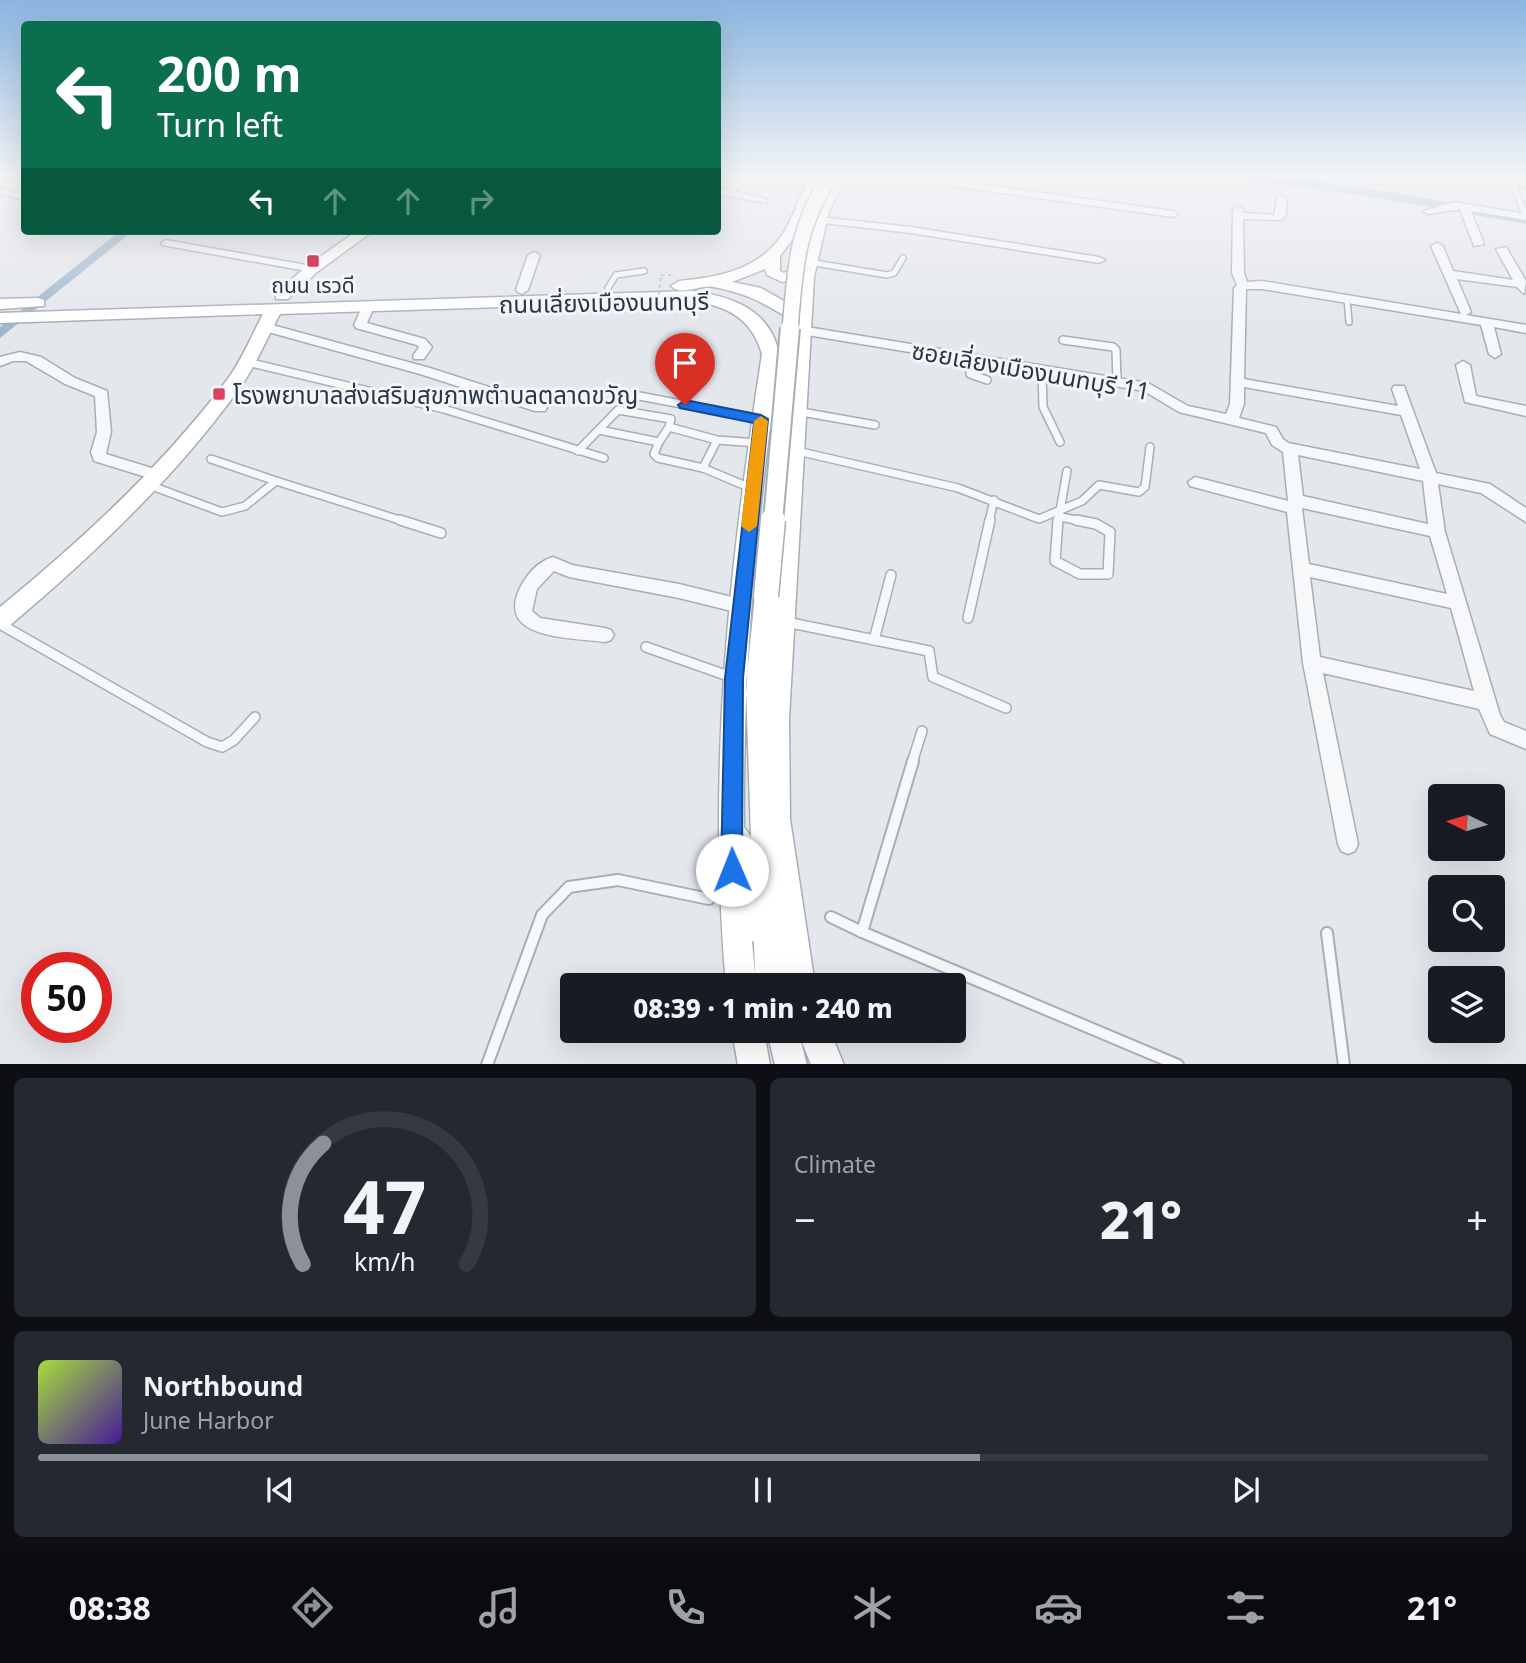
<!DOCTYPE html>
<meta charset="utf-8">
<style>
:root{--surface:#171b24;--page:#242831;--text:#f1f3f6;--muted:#9ea1a6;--line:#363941;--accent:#8c9099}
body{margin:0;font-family:"Noto Sans","Noto Sans Thai",sans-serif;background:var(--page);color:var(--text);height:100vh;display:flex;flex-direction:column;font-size:26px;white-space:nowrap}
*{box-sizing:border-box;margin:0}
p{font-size:23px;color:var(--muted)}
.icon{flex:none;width:38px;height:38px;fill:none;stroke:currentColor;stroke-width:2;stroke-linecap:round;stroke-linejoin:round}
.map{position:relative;height:1064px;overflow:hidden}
.drawer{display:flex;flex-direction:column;gap:14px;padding:14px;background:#0d0f14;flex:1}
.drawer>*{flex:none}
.banner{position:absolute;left:21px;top:21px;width:700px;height:214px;border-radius:7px;box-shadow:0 7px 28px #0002;background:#0b6e4f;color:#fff;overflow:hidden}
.needle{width:46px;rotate:275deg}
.tools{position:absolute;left:1428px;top:784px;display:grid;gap:14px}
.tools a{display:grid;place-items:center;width:77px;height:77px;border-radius:7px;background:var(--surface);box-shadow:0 7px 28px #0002;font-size:35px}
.speed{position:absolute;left:21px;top:952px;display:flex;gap:14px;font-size:35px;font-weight:700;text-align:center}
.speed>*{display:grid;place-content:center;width:91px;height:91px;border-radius:50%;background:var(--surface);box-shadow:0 7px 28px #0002;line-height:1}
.speed .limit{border:10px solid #d22;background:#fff;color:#111}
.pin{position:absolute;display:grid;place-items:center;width:60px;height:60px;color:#fff;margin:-72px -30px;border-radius:50% 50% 50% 0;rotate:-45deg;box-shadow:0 0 7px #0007}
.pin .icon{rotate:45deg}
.me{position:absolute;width:77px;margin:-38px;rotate:359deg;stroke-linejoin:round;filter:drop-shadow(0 0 5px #0008)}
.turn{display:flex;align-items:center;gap:24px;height:147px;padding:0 21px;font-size:32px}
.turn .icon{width:91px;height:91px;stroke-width:2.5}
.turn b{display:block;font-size:49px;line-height:60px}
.lanes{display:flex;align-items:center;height:66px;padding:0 21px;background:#0003;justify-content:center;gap:35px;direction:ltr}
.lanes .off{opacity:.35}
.big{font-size:52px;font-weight:800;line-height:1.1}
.drawer .tile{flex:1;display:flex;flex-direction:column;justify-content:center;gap:10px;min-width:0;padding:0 24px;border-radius:10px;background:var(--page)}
.drawer .dial{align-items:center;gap:0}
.dial svg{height:182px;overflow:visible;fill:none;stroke:var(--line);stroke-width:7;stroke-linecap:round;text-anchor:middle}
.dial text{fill:var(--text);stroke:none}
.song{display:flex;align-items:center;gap:21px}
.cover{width:84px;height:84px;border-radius:10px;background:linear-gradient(135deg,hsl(80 70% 55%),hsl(260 70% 35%))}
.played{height:7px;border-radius:4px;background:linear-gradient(90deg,var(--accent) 65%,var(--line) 65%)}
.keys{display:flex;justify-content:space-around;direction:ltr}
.heat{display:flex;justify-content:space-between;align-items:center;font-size:38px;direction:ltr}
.drawer .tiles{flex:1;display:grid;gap:14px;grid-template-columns:1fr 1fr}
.tile:last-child{grid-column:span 2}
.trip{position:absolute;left:560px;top:973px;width:406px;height:70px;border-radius:7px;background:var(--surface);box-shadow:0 7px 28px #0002;font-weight:800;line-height:70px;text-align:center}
.tab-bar{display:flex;height:112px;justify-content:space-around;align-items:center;background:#090b0e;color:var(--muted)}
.tab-bar .icon{width:49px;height:49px}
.tab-bar .selected{color:var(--accent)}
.tab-bar b{font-size:32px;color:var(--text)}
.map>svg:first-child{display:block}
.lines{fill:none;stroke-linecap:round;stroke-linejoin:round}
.canal{fill:#9db7ce;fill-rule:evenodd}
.lane-far3-casing{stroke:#a8aeb7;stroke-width:8}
.lane-far2-casing{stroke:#a8aeb7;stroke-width:10}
.lane-far1-casing{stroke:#a8aeb7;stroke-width:12}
.lane-casing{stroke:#a8aeb7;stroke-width:14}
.street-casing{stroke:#a8aeb7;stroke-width:3}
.secondary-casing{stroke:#a8aeb7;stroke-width:3}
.path{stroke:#bec2c8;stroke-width:2;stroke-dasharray:3.5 3.5;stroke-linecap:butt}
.lane-far3{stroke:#f7f8fa;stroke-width:5}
.lane-far2{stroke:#f7f8fa;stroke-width:7}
.lane-far1{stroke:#f7f8fa;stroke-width:9}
.lane{stroke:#f7f8fa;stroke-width:10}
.street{fill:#f7f8fa;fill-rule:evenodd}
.secondary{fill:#fff;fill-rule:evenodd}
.secondary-bridge-far2-casing{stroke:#a8aeb7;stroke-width:18;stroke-linecap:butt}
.secondary-bridge-far1-casing{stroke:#a8aeb7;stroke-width:22;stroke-linecap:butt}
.secondary-bridge-casing{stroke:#a8aeb7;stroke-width:27;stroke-linecap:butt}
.path-bridge{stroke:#bec2c8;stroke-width:2;stroke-dasharray:3.5 3.5;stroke-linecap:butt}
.secondary-bridge-far2{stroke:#fff;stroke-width:15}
.secondary-bridge-far1{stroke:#fff;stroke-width:18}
.secondary-bridge{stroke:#fff;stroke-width:24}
.route{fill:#1a73e8;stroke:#114b97;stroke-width:2}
.slow{fill:#f59e0b}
.poi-dot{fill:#d74361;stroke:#f4f6f9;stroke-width:2.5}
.labels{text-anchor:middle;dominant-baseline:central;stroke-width:6;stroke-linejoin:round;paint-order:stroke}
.far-poi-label{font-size:21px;fill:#2a3646;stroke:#f4f6f9}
.street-label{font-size:24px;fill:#2a3646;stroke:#f4f6f9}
.poi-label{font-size:24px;fill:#2a3646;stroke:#f4f6f9;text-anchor:start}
</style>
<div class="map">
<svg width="1526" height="1065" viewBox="0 0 1526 1065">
<rect width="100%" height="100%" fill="#e4e7ec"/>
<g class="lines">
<g class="canal">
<path d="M1229 176C1328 176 1429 200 1526 216V224L1361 195 1234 179Z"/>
<path d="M120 231H133L0 338V327Z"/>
</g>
<defs>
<g id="lane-far3">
<path d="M1526 185 1512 183 1526 216"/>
<path d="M809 262 887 275 894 273 903 258"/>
<path d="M608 288 616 275 644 271"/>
<path d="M1347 299 1349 322"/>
</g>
<g id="lane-far2">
<path d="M1063 340 1113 347 1116 350 1117 381"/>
<path d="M970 359V374L987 380"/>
<path d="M247 362 444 409 604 458"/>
<path d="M1042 370 1043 407 1060 442"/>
<path d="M634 395 761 419"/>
<path d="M796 411 875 425"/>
<path d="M599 430 659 442 669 427 717 440 757 443"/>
<path d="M659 442 654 454 658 458 703 468 753 489"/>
<path d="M578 451 618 410 671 419 669 427"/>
<path d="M797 451 958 488 1039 519 1082 501 1099 485 1139 492 1145 487 1150 447"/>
<path d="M211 459 276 481"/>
<path d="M703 468 717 440"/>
<path d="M149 485 222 512 245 506 276 481 406 522"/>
<path d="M1061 517 1085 522"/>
<path d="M989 522 994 500"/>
<path d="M1058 522 1067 471"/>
</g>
<g id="lane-far1">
<path d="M400 520 441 533"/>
<path d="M1058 520 1055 561 1080 574H1108L1110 532 1096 524 1076 520"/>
<path d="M968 618 990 520"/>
<path d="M786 622 929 651 933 677 1006 708"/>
<path d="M0 624 207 742 222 747 234 740 255 717"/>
<path d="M874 640 891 575"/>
<path d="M646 647 734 678"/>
<path d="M912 763 922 731"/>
</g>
<g id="lane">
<path d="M831 917 862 932 913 761"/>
<path d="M862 932 1178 1065"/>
<path d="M1327 933 1344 1065"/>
<path d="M487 1065 542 915 569 887 618 880 709 899"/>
</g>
<g id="street">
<path d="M5 176H17L0 185V178Z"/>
<path d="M740 176H750L735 192 767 199V203L718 194V188L726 190Z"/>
<path d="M896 176H920L1173 211 1178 214 1173 217 901 179Z"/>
<path d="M1382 176H1416L1446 182 1441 185 1392 177 1384 184 1366 185 1361 182Z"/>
<path d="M0 188 24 194V200L0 194Z"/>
<path d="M1278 196 1287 198 1286 214 1281 220 1243 219 1244 273 1247 282 1262 281 1461 314 1431 246 1437 243 1443 246 1453 271 1513 280 1496 249 1506 247 1526 281 1524 294 1517 287 1457 279 1471 312 1466 315 1526 325V333L1494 327 1501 354 1495 358 1489 354 1481 325 1262 289H1246L1244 379 1398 406 1392 389 1394 386H1404L1436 473 1490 484 1526 508V522L1481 493 1438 484 1445 532 1500 715 1504 722 1526 731V749L1490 734 1479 709 1323 673 1358 844 1355 851 1348 854 1341 851 1338 844 1303 663 1287 512 1190 486 1188 482 1195 477 1288 501 1283 452 1272 445 1266 433 1179 412 1144 391 801 334 795 330 801 326 1148 383 1188 406 1226 414 1230 404 1234 288 1237 285 1232 273 1233 210 1238 207 1242 208 1243 213 1274 215ZM1244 387 1401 415 1420 469 1288 443 1283 439 1276 427 1239 418 1244 404ZM1298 455 1423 481 1428 524 1303 496ZM1302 508 1430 536 1447 594 1309 564ZM1310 577 1451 608 1474 691 1320 657Z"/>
<path d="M1454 202 1526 214V220L1471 211 1484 244 1474 246 1460 209 1428 214 1423 211Z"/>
<path d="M819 217 911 227 1099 257 1105 260 1099 263 911 233 815 222 814 220Z"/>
<path d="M166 240 312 266 318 269 312 272 162 245 161 243Z"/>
<path d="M534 252 540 255 528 290 522 294 518 292 516 290 528 255Z"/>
<path d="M368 303 374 307 367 323 425 339 432 347 424 359H414L413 356 419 347 417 345 356 328 354 325 362 307Z"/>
<path d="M265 323 430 368 545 405 547 408 545 411H535L420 374 261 330 259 327Z"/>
<path d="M20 352 41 357 75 378 107 391 111 432 106 454 161 471 163 475 161 479 156 480 94 461 91 452 97 432 95 396 65 384 26 361H13L0 366V357Z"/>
<path d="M1463 361 1470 365 1476 396 1526 406V416L1465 402 1456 365Z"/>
<path d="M553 557 572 565 679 584 740 599 746 601 748 606 746 611 740 613 679 598 569 577 554 571 537 589 532 611 540 618 605 628 611 630 614 635 611 640 605 642C571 637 493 640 521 586 528 573 539 561 553 557Z"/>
</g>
<g id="secondary">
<path d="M811 176H824L801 228 780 256V271L784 273 801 263C807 232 816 203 834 176H847L829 211 814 277 789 719 790 819 815 985H757L756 982V985H726C707 768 729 568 762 354 752 319 728 306 693 301L280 314C267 338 255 367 239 389 174 479 92 556 8 627L0 629V607C81 541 160 468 224 384 240 364 251 337 263 314L0 323V313L693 291C727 296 761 306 775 340 786 366 772 407 769 435 752 566 743 696 744 827L751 837 746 684 755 596 758 590 766 587 774 590 795 322C764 303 749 294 714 287 700 284 682 297 671 286L679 281C723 277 766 268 788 225 796 209 802 191 811 176ZM765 269 767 275 782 282 798 279 796 308 761 288 732 282ZM752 941 754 942 755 975Z"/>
<path d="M357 231H373L317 272 288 299H276V293L307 266Z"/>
<path d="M38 298 44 300V306L0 309V299Z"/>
<path d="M732 1031H764L770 1065H738Z"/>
<path d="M767 1031H830L844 1065H811L800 1037 807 1065H775Z"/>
</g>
</defs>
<use href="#lane-far3" class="lane-far3-casing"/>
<use href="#lane-far2" class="lane-far2-casing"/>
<use href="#lane-far1" class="lane-far1-casing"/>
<use href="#lane" class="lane-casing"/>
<use href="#street" class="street-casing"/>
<use href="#secondary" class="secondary-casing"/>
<path class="path" d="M661 275H671"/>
<use href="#lane-far3" class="lane-far3"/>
<use href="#lane-far2" class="lane-far2"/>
<use href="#lane-far1" class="lane-far1"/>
<use href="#lane" class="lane"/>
<use href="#street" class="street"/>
<use href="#secondary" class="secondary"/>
<defs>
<path id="secondary-bridge-far2" d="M790 330C795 270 796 228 830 176"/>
<path id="secondary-bridge-far1" d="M773 522 790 328"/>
<path id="secondary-bridge" d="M766 596 773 520"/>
</defs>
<use href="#secondary-bridge-far2" class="secondary-bridge-far2-casing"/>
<use href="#secondary-bridge-far1" class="secondary-bridge-far1-casing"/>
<use href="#secondary-bridge" class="secondary-bridge-casing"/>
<path class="path-bridge" d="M658 302 661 275"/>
<use href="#secondary-bridge-far2" class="secondary-bridge-far2"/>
<use href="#secondary-bridge-far1" class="secondary-bridge-far1"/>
<use href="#secondary-bridge" class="secondary-bridge"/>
</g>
<linearGradient id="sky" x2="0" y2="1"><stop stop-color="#8ab5de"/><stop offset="0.54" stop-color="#f3f4f6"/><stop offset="1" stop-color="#f3f4f6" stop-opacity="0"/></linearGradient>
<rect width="1526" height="325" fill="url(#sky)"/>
<path class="route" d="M685 400 761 415 768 419 743 678 742 870 739 878 732 881 724 878 721 870 725 678 754 423 680 408 678 405Z"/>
<path class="slow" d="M761 416 768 421 757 526 749 532 741 526 754 421Z"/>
<g class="poi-dot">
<rect x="306" y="254" width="14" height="14" rx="3.5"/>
<rect x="212" y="387" width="14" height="14" rx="3.5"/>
</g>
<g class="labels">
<g class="far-poi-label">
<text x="313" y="285">ถนน เรวดี</text>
</g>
<g class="street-label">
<text transform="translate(604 302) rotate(-1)">ถนนเลี่ยงเมืองนนทบุรี</text>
<text transform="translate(1031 370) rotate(10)">ซอยเลี่ยงเมืองนนทบุรี 11</text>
</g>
<g class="poi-label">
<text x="233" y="394">โรงพยาบาลส่งเสริมสุขภาพตำบลตลาดขวัญ</text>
</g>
</g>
</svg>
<div class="tools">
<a><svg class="needle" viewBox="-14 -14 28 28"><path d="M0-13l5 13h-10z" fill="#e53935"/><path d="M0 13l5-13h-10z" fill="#9ea1a6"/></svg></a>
<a><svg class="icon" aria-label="search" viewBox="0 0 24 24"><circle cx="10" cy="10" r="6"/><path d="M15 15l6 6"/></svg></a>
<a><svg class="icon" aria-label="layers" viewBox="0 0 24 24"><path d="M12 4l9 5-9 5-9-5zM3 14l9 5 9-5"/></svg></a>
</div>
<div class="speed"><div class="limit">50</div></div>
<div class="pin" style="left:685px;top:405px;background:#d93025"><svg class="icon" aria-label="arrive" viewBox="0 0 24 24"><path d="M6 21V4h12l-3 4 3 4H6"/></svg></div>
<svg class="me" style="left:732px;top:870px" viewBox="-20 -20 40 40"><circle r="19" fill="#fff"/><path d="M0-13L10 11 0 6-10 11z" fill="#1a73e8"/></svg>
<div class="trip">08:39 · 1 min · 240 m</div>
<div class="banner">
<div class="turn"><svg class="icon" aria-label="left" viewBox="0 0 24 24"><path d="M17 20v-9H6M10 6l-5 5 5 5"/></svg><div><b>200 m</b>Turn left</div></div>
<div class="lanes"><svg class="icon" aria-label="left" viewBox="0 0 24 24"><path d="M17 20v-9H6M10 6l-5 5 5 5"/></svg><svg class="icon off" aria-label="ahead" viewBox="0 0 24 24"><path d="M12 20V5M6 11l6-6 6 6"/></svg><svg class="icon off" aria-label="ahead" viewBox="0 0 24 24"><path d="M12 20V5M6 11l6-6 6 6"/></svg><svg class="icon off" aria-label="right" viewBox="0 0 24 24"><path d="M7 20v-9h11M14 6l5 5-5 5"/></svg></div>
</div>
</div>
<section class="drawer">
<div class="tiles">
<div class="tile dial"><svg viewBox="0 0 100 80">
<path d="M14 69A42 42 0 1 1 86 69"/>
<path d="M14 69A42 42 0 0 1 23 16" stroke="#8c9099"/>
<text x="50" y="56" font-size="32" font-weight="700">47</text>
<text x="50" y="72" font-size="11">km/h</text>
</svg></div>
<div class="tile"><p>Climate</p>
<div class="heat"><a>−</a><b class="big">21°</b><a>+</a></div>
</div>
<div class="tile">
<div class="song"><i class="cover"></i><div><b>Northbound</b><p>June Harbor</p></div></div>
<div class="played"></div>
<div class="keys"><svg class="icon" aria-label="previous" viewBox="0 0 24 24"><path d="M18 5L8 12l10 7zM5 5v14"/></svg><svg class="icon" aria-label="pause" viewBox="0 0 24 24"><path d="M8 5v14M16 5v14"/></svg><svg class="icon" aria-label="next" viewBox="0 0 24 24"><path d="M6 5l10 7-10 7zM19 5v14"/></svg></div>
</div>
</div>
</section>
<nav class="tab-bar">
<b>08:38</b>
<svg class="icon selected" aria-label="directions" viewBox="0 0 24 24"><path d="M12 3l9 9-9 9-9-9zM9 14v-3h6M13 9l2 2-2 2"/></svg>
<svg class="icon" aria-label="music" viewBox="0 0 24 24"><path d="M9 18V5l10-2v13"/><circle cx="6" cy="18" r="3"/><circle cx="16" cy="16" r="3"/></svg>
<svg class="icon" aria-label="phone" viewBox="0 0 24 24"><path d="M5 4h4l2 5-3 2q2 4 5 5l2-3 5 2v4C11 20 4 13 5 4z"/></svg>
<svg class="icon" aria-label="climate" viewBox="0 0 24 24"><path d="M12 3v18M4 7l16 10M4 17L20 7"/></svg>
<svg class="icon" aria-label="car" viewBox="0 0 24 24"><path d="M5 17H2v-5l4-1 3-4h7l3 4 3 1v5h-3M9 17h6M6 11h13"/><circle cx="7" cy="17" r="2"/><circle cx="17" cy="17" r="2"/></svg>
<svg class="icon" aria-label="filters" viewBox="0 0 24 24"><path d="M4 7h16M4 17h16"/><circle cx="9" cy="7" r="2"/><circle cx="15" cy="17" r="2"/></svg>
<b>21°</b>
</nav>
